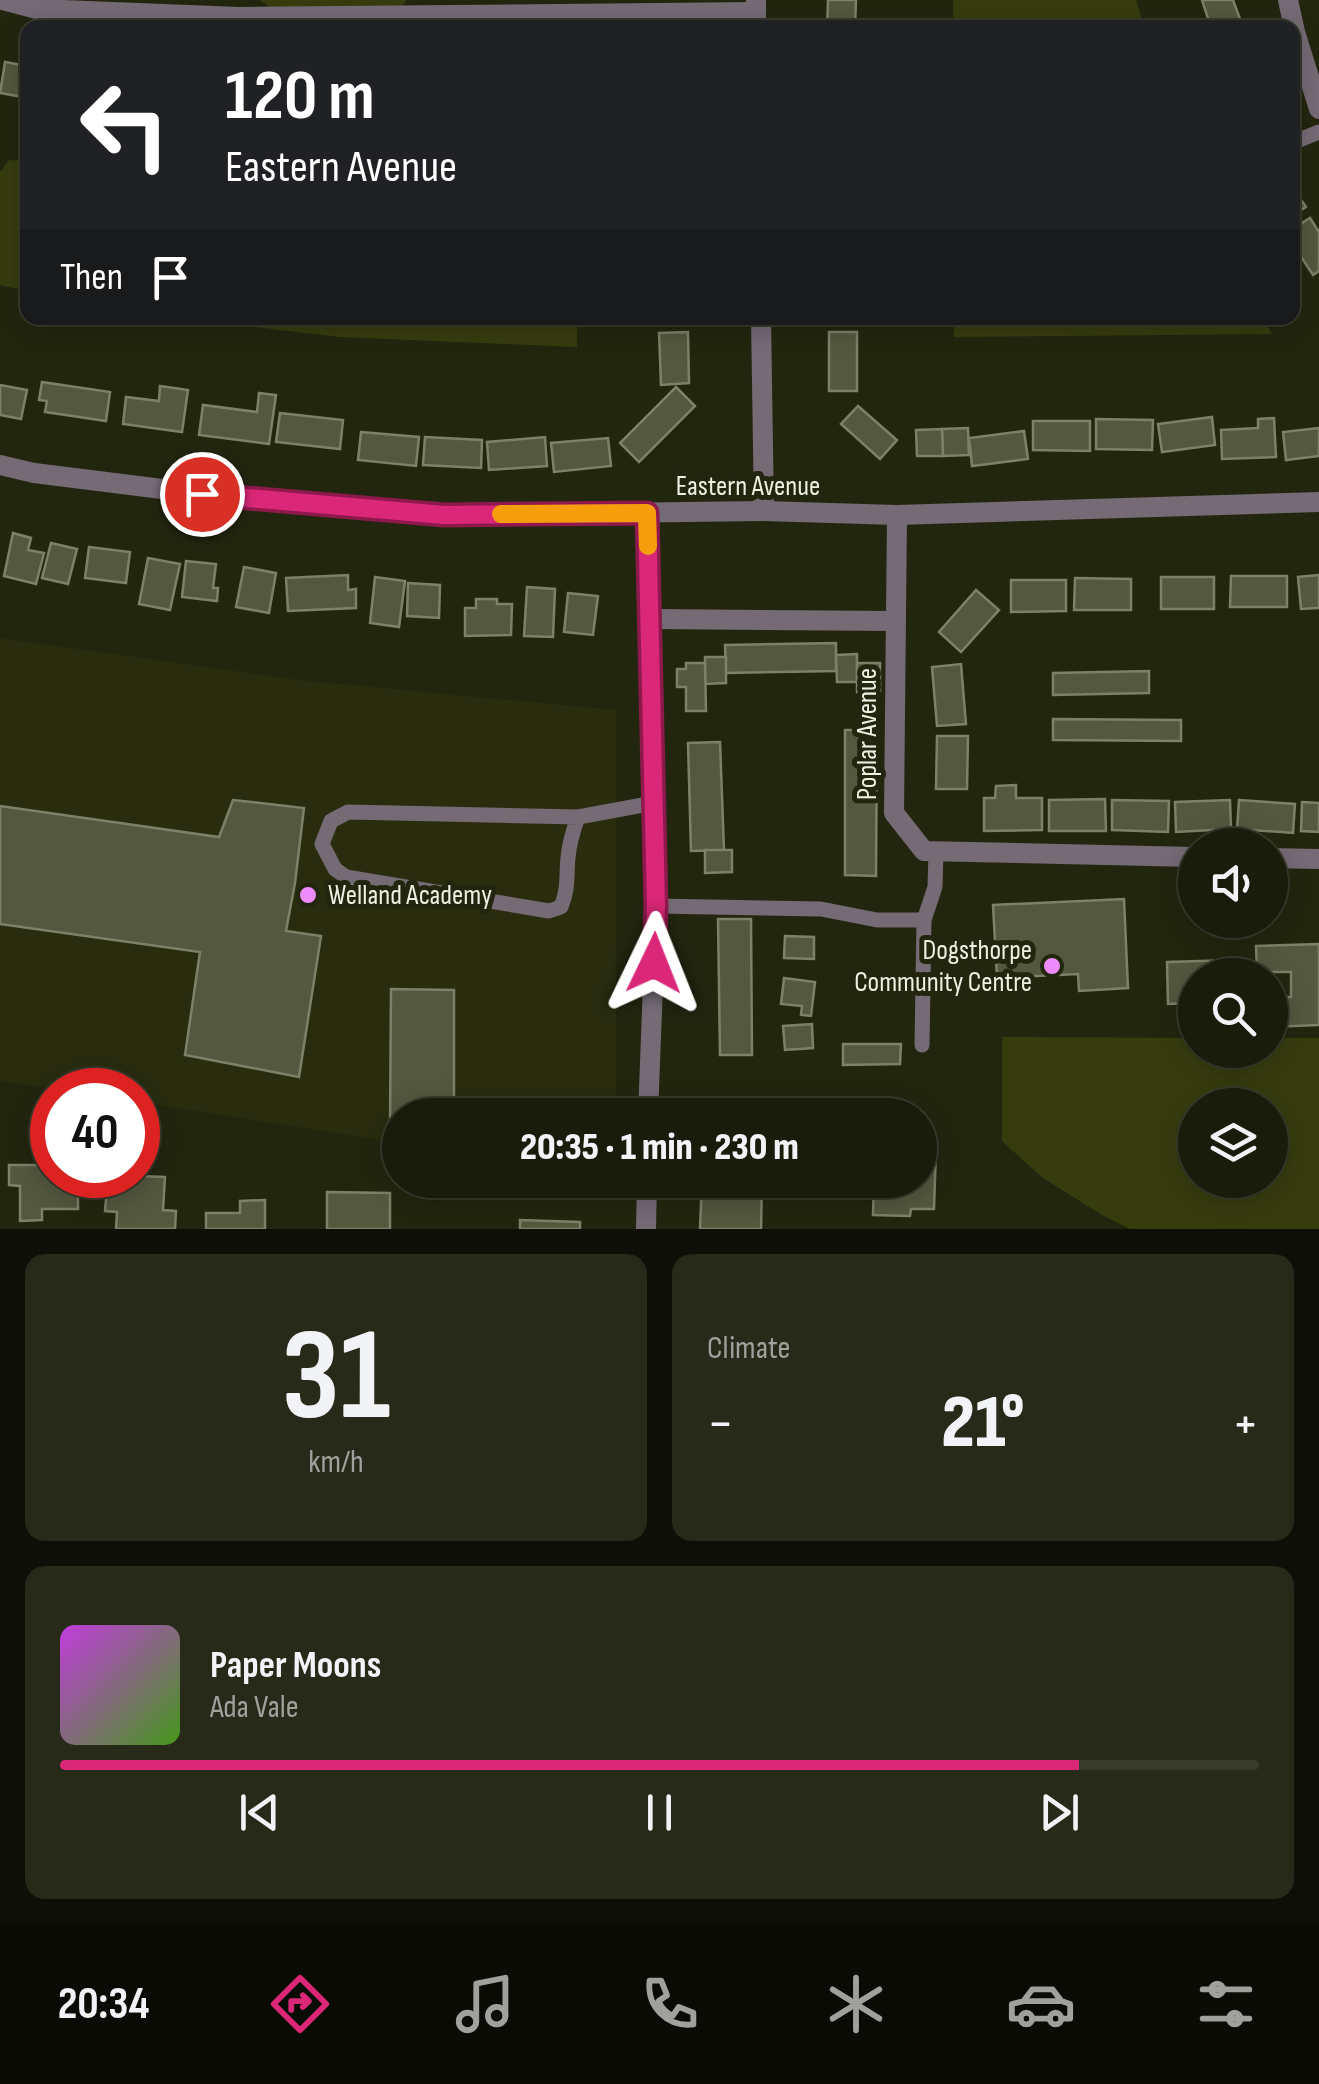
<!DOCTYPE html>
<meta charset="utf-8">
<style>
:root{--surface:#1a1c0b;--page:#272919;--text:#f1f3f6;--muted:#9fa19d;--line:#383a2c;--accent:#db2777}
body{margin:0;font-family:"Sofia Sans Condensed",sans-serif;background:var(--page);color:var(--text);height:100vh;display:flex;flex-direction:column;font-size:38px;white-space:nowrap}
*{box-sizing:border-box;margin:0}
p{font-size:32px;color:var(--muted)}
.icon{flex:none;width:55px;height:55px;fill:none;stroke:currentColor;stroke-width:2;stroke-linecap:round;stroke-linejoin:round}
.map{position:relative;height:1229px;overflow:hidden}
.panel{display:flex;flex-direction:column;gap:25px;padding:25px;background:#0e0f06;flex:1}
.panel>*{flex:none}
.guide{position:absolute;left:20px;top:20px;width:1280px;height:305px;border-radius:20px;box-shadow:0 5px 25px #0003,0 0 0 2px var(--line);background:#202124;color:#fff;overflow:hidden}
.fabs{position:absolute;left:1178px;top:828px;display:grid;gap:20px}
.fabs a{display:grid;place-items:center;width:110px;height:110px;border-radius:50%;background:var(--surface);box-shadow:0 5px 25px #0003,0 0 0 2px var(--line);font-size:50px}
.speed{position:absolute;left:30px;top:1068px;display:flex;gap:20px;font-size:50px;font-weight:700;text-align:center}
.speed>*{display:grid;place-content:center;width:130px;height:130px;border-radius:50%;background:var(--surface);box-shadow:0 5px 25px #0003,0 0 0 2px var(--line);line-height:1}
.speed .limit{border:15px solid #d22;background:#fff;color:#111}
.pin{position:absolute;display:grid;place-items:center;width:85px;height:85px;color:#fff;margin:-42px;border:5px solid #fff;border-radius:50%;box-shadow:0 2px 10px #0007}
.me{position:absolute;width:110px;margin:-55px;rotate:2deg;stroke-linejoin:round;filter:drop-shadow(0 0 8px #0008)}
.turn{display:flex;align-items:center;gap:35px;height:210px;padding:0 40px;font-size:45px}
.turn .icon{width:130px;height:130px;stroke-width:2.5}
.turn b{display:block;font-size:70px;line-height:85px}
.then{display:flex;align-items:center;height:95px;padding:0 40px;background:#0003;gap:20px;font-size:38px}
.big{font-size:75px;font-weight:800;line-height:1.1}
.panel .card{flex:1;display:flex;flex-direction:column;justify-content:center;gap:15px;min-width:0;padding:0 35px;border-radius:20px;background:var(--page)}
.panel .dial{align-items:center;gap:0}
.dial b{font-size:130px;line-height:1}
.song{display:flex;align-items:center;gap:30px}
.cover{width:120px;height:120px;border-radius:15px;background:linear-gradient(135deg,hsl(290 70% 55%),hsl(100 70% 35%))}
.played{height:10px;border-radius:5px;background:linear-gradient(90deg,var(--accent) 85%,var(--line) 85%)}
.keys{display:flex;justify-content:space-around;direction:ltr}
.heat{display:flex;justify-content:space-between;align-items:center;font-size:55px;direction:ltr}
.panel .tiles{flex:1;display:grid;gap:25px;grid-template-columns:1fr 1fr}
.card:last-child{grid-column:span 2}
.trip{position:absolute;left:382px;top:1098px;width:555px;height:100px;border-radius:50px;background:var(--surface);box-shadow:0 5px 25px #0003,0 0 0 2px var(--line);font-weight:800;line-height:100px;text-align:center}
.tab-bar{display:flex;height:160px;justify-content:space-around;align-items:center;background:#0a0b04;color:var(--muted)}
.tab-bar .icon{width:70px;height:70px}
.tab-bar .selected{color:var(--accent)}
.tab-bar b{font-size:45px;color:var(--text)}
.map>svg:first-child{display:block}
.built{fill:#292d0e}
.green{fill:#373c0f;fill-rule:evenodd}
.building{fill:#54583f;stroke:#7d8167;stroke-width:2.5}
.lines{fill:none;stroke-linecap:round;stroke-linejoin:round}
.service{stroke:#746b75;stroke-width:15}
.minor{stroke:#746b75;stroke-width:20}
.tertiary{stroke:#746b75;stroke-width:20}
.route-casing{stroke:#8e194d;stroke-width:25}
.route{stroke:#db2777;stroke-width:18}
.slow{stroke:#f59e0b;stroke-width:18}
.poi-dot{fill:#ec8cfa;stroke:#23260f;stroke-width:4}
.labels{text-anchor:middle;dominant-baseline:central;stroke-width:10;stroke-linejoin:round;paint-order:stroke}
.street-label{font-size:28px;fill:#edf0e2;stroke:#23260f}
.poi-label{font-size:28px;fill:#edf0e2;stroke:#23260f;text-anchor:start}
</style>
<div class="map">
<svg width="1319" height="1229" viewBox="0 0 1319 1229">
<rect width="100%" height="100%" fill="#23260f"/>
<path class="built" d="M0 638 298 680 616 710V1115H400V1143L138 1102V1090H60L0 1081Z"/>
<g class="green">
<path d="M260 0H407L403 5 386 10 276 11Z"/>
<path d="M953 0H1136L1144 27H953Z"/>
<path d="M9 160 27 161V291L0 285V172Z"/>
<path d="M178 318H577V347L339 337Z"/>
<path d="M954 318H1263L1272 334 954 337Z"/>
<path d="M1002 1037 1195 1038V1050H1270V1038H1319V1229H1130L1102 1215 1043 1178 1002 1141ZM1270 1105V1180H1195V1105Z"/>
</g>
<g class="building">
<path d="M828 0H856L855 28H827Z"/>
<path d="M1202 0H1233L1243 27 1211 28Z"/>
<path d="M5 62 28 66V98L0 93Z"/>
<path d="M1292 187 1306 207 1292 216Z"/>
<path d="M1310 218 1319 232V271L1313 275 1292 243V229Z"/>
<path d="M660 318H688V322L660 324Z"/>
<path d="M830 318H874V319L831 323Z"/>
<path d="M688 332 689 383 661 385 659 333Z"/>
<rect x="829" y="332" width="28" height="59"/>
<path d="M42 382 110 392 106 421 45 412 47 401 39 400Z"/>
<path d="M0 385 27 390 21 419 0 415Z"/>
<path d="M160 386 188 390 182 432 123 424 126 397 159 401Z"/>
<path d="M676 387 695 406 639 462 620 443Z"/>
<path d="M259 393 276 395 269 444 199 435 203 405 257 412Z"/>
<path d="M858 406 897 440 880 459 841 424Z"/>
<path d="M280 413 343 420 340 449 276 442Z"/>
<path d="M1212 417 1215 445 1162 452 1158 424Z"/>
<path d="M1274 418 1276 457 1222 459 1221 430 1258 428V419Z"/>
<path d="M1096 419 1153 420 1152 450 1096 449Z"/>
<path d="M1033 421H1090V451L1033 450Z"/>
<path d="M968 428 969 455 943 456 942 429Z"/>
<path d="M1319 428V456L1286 460 1283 432Z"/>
<path d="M942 429 943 456H917L916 430Z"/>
<path d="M1024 431 1028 459 972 466 969 438Z"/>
<path d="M361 432 419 437 416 466 358 460Z"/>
<path d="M425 437 482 440 481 468 423 465Z"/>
<path d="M545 437 547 466 489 470 487 442Z"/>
<path d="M608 438 611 466 554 472 551 443Z"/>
<path d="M13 533 31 538 28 550 44 553 36 584 4 576Z"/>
<path d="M51 543 77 549 68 584 42 578Z"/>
<path d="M89 547 130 552 126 583 85 578Z"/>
<path d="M148 558 180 564 170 610 139 604Z"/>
<path d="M186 561 216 564 213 588H218L217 601 182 597Z"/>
<path d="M244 567 276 573 269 613 236 607Z"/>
<path d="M348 575V590L356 589V608L288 611 286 578Z"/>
<path d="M1319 575V608L1301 609 1298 577Z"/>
<path d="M1231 576H1287V607H1230Z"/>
<path d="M375 577 405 581 399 627 370 623Z"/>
<rect x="1161" y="577" width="53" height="32"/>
<path d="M1075 578 1131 579V610H1074Z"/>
<path d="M1011 580H1066V611L1011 612Z"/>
<path d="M408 583 440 585 439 618 407 616Z"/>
<path d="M527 587 555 589 553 637 524 636Z"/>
<path d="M976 590 999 610 961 652 939 632Z"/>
<path d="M568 593 598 596 593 635 564 632Z"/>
<path d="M476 599H497V604H512L511 635 465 636V608H476Z"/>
<path d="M836 643V671L726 673 725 645Z"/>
<path d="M857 654V682H837L836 655Z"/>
<path d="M705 657H726V683L705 684Z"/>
<path d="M686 663H705L706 711H686V687H677V669H686Z"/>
<rect x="857" y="663" width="23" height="29"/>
<path d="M961 664 966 724 937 726 932 667Z"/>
<path d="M1149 671V693L1053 695V673Z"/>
<path d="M1053 719 1181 720V741L1053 740Z"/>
<path d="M845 730H877L876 876 845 875Z"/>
<path d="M937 736H968L967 789H936Z"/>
<path d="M720 742 724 850 691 851 688 743Z"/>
<path d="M1016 785V798H1042V830L984 831V798H995L996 786Z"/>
<path d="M1105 799 1106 831H1049V800Z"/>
<path d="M233 800 304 808 295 883 286 931 321 936 299 1077 185 1055 200 952 0 924V806L219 837Z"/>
<path d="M1112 800 1169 801 1168 832 1112 830Z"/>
<path d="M1230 800 1231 829 1176 832 1175 802Z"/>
<path d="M1239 800 1295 804 1293 833 1237 829Z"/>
<path d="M1302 802 1319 803V832L1301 831Z"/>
<path d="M705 850H732V872L705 873Z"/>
<path d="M1124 899 1128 988 1079 991 1078 974 997 978 993 905Z"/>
<path d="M718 919H751L752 1055H720Z"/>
<path d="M785 936 814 937V959L784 958Z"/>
<path d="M1319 944V1025L1270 1027V997H1291V972H1257L1256 946Z"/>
<path d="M1233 960V975H1195V1003L1168 1004 1167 962Z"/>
<path d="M784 978 815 982 811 1016 801 1015 802 1006 781 1004Z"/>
<path d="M391 989 454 990V1115H400V1126H390Z"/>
<path d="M812 1024 813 1048 785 1050 783 1026Z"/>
<path d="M843 1044H901L900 1064 843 1065Z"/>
<path d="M786 1102 845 1104V1115H785Z"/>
<path d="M920 1149 936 1150 934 1209H911L910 1216 873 1215 874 1180H920Z"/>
<path d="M43 1151H52V1175H68V1184H78V1209H42V1220L20 1221V1186L9 1185V1165H43Z"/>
<path d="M108 1175 165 1177 163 1210 176 1211 175 1229H116L117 1212 105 1211Z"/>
<path d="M702 1180H762L761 1229H700Z"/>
<path d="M327 1192 390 1193V1229H327Z"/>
<path d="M265 1200V1229H206V1213H240V1201Z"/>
<path d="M520 1220 580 1222V1229H520Z"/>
</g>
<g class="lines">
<g class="service">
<path d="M1292 143 1319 132"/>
<path d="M578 817C573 831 569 843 568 858 566 877 569 887 561 907L549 911 346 877 335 869 322 844 331 821 348 812 578 817 654 803"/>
<path d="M656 906 821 909 877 920H924L922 1045"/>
<path d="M924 920 935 887 936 852"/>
</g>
<g class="minor">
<path d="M3 0 37 9 239 17 756 12"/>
<path d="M1288 0 1295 32 1319 109"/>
<path d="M897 515 894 813 924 851 1195 857"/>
<path d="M651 619 896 621"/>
<path d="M1270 858 1319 859"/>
</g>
<g class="tertiary">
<path d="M756 28V0"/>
<path d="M761 318 764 511"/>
<path d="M0 465 34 473 202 494 444 515 764 511 897 515 1319 502"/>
<path d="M647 513 656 906 648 1115"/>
<path d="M646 1229 647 1180"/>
</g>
</g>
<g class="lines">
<defs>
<path id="route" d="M202 494 444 515 647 513 656 906 654 963"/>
</defs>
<use href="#route" class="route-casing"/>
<use href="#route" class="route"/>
<path class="slow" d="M501 514 647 513 648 546"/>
</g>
<g class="poi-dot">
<circle cx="308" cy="895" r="10"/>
<circle cx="1052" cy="966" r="10"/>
</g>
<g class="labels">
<g class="street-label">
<text x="748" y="486">Eastern Avenue</text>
<text transform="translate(867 734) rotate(-90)">Poplar Avenue</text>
</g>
<g class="poi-label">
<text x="328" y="895">Welland Academy</text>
<text x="1032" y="950" text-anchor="end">Dogsthorpe<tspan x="1032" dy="32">Community Centre</tspan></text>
</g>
</g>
</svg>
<div class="fabs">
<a><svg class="icon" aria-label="sound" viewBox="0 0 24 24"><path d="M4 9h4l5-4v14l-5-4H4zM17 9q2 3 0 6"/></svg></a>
<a><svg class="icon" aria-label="search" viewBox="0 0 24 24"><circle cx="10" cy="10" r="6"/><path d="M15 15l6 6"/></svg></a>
<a><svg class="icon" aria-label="layers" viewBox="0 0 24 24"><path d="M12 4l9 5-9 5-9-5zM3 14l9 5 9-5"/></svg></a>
</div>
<div class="speed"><div class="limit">40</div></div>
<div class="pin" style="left:202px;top:494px;background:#d93025"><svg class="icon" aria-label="arrive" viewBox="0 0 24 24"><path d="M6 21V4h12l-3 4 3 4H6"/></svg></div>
<svg class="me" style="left:654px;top:963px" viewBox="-20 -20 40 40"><path d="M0-17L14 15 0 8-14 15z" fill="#db2777" stroke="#fff" stroke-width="4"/></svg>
<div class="trip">20:35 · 1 min · 230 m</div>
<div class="guide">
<div class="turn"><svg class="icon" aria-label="left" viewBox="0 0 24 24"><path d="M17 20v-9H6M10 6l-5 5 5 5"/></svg><div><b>120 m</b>Eastern Avenue</div></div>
<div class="then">Then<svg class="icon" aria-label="arrive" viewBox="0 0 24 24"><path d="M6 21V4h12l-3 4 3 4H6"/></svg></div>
</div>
</div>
<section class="panel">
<div class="tiles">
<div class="card dial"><b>31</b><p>km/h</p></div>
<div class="card"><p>Climate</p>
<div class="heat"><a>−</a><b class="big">21°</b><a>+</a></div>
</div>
<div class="card">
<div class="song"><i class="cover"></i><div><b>Paper Moons</b><p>Ada Vale</p></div></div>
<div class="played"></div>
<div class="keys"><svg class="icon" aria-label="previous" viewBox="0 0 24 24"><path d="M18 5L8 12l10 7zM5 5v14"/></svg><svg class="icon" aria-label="pause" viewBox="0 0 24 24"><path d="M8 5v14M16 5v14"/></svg><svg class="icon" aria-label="next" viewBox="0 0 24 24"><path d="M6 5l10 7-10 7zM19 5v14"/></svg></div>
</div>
</div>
</section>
<nav class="tab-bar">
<b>20:34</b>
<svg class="icon selected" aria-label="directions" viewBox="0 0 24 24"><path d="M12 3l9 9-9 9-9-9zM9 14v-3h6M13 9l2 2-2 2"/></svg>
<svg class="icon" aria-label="music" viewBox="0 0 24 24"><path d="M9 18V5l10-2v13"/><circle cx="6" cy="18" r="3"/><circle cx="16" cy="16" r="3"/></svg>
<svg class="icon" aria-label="phone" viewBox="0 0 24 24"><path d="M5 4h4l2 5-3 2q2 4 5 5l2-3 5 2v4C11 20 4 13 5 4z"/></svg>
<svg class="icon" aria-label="climate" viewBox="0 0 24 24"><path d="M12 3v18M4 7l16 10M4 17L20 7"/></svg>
<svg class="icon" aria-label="car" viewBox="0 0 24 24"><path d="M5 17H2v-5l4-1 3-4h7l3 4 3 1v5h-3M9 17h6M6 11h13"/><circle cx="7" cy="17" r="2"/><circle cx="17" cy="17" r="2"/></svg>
<svg class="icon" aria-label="filters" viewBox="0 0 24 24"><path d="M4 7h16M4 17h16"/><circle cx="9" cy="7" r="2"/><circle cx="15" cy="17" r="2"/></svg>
</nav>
